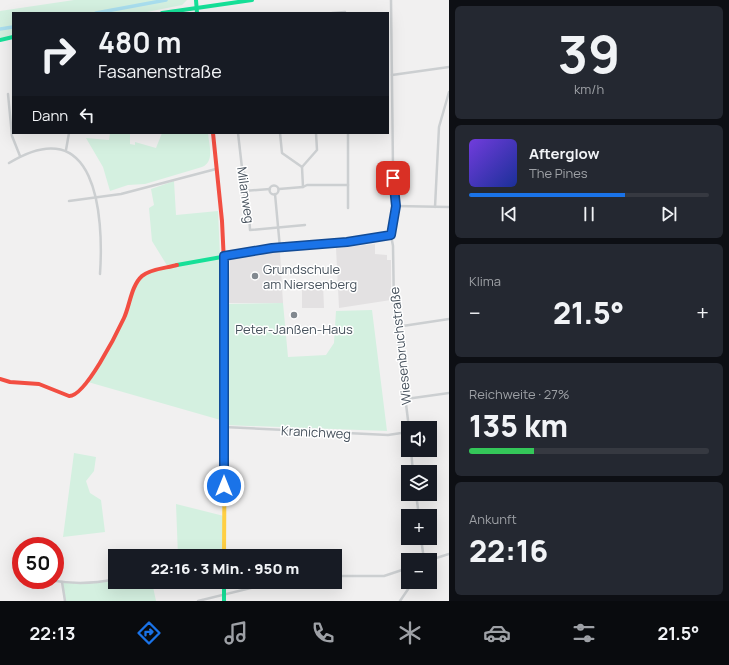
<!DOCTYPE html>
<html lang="de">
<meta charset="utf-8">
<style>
:root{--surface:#171b24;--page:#242831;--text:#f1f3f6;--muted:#9ea1a6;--line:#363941;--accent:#1a73e8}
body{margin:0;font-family:Manrope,sans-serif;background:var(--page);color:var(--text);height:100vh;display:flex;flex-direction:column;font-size:15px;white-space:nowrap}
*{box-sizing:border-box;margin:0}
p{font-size:13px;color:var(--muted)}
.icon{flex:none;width:22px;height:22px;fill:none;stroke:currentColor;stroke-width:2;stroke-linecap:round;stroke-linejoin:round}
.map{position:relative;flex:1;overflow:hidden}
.panel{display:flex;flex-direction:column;gap:6px;padding:6px;background:#0d0f14;width:280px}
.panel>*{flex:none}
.hud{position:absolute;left:12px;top:12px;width:377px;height:122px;border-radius:0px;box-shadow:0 4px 16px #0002;background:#171b24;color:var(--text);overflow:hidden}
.tools{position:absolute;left:401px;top:421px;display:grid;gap:8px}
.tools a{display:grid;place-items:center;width:36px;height:36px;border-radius:0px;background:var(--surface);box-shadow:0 4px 16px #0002;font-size:20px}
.speed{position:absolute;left:12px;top:537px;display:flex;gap:8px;font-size:20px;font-weight:700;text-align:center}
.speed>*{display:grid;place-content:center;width:52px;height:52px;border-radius:50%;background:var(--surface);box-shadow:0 4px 16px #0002;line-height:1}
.speed .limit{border:6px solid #d22;background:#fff;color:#111}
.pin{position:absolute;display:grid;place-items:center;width:34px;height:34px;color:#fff;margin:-17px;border-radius:8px;box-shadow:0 2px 6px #0006}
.me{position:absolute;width:44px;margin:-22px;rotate:0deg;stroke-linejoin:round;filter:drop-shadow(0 0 3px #0008)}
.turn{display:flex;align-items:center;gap:14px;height:84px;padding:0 20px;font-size:18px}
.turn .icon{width:52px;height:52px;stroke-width:2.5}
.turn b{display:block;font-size:28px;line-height:34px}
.then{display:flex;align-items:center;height:38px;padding:0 20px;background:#0003;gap:8px;font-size:15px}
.big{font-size:30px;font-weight:800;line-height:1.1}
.panel .tile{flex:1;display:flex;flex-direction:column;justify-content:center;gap:6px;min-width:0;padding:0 14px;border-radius:6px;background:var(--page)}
.panel .dial{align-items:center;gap:0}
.dial b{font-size:52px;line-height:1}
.song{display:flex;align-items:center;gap:12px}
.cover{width:48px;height:48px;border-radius:6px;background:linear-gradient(135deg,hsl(260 70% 55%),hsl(230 70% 35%))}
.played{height:4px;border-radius:2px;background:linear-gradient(90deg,var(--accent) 65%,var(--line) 65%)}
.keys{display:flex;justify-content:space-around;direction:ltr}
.heat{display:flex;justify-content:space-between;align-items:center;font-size:22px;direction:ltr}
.charge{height:6px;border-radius:3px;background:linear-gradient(90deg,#34c759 27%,var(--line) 0)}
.trip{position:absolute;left:108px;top:549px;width:234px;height:40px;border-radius:0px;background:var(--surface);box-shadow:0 4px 16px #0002;font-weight:800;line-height:40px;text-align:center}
.menu{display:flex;height:64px;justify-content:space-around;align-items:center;background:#090b0e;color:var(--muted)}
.menu .icon{width:28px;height:28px}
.menu .active{color:var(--accent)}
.menu b{font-size:18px;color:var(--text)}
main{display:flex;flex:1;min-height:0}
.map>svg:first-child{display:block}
.education{fill:#e3e1e2}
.green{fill:#d4f0e0}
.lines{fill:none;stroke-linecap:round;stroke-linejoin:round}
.canal{stroke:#a9deee;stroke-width:3.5}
.street{stroke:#cccfd1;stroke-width:2.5}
.fast{stroke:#16e098;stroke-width:4}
.slow{stroke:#ffcf43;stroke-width:4}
.jam{stroke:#f24e42;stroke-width:4}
.route-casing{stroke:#114b97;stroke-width:10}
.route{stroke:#1a73e8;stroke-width:7}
.poi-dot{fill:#828990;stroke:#fff;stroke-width:1.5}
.labels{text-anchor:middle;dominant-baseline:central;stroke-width:3;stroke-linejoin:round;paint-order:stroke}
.street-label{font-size:13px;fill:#47525d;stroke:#fff}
.poi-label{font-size:13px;fill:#47525d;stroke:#fff;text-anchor:start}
</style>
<main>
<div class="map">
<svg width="449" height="601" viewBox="0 0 449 601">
<rect width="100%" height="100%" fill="#f1f0f0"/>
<g class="education">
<path d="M375 244V254L387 255V260H391V300L339 308 336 248Z"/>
<path d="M270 252 280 253 283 303H228L230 259Z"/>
<path d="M305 284H323L324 308H302V290H305Z"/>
</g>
<g class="green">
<path d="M74 0H187L182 5 142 13H13V36L0 38V11Z"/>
<path d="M110 133H130V144L135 145V142L156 148 162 133H208C209 145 215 162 202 167L145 184 128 185 110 191 103 167 86 138 109 140Z"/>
<path d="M174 181 176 215 218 211 220 256H223L225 304 283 303 288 357 326 355 334 343 336 311 372 310 387 431 224 425V421L88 382 125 317 133 292 145 273 168 267 152 241 149 208 154 205 151 189Z"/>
<path d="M74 453 96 457 94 471 86 481 90 493 101 500 105 532 63 537Z"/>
<path d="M176 504 224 516V556H178Z"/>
<path d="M115 579V582H152L156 601H65L62 582H93Z"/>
</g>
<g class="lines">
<g class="canal">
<path d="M96 13 166 0"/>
<path d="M0 29 13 27"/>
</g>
<g class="street">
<path d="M391 0 393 168 396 206 391 235 393 246 394 308 409 428"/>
<path d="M332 13 345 12V13"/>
<path d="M392 75 449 67"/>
<path d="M8 94 12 136 20 156"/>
<path d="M238 133 242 168 246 177 247 188 244 191 245 210 249 212 250 230 305 225"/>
<path d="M280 133 282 153 302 167 303 187"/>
<path d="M66 150 69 133"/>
<path d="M9 163C96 110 104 214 100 274"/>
<path d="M302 167 317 150 316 133"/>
<circle cx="274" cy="190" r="4.5"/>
<path d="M279 189 303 187 307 185H348"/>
<path d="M244 191 270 189"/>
<path d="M275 194 280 248"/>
<path d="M69 201 121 194 216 169"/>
<path d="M396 206 449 207"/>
<path d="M435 207 439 127 449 92"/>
<path d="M348 208V133"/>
<path d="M396 327 449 319"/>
<path d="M406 399 449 393"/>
<path d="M224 427 388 435 408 432"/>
<path d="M411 450 413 472"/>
<path d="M416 494 419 516"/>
<path d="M421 538 424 560"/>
<path d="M430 560 449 554"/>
<path d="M16 574 21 575"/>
<path d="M335 576H384L408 568"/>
<path d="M49 580C71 584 93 584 115 579"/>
<path d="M62 582 65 601"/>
<path d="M198 601 275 582"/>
<path d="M400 601 413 582"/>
</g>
<g class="fast">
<path d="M196 0 197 13"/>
<path d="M162 13 252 0"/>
<path d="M0 40 13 37"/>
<path d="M177 265 255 251 391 235"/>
<path d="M224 582V601"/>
</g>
<path class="slow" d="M224 556 225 393"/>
<g class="jam">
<path d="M213 133 222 221 225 283V393"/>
<path d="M0 379 10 382 39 384 69 396C85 397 117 333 124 318 130 305 131 286 142 276 150 269 167 268 177 265"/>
</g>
</g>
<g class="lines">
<defs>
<path id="route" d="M224 486V256L272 248 347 242 391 235 396 206 393 178"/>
</defs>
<use href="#route" class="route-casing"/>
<use href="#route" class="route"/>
</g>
<g class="poi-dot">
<circle cx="255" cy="276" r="4"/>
<circle cx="294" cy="315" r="4"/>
</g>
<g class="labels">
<g class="street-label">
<text transform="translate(246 195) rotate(82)">Milanweg</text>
<text transform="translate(400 346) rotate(-96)">Wiesenbruchstraße</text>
<text transform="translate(316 432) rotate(3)">Kranichweg</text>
</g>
<g class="poi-label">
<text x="263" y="269">Grundschule<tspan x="263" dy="15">am Niersenberg</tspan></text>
<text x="294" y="329" text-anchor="middle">Peter-Janßen-Haus</text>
</g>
</g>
</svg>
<div class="tools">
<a><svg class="icon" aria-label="sound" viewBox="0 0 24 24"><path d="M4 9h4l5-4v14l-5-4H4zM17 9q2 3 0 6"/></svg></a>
<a><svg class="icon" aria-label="layers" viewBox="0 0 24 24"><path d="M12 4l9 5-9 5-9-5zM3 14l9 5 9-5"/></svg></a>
<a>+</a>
<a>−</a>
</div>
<div class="speed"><div class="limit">50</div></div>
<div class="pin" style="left:393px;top:178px;background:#d93025"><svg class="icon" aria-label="arrive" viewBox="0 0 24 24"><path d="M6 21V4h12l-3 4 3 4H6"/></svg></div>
<svg class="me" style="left:224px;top:486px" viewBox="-20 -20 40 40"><circle r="17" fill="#1a73e8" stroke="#fff" stroke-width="3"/><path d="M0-11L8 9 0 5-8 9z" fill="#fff"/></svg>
<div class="trip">22:16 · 3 Min. · 950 m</div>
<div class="hud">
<div class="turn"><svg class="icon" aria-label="right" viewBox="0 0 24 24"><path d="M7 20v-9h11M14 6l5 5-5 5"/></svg><div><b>480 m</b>Fasanenstraße</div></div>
<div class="then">Dann<svg class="icon" aria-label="left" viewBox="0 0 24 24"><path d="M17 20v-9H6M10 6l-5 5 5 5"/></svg></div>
</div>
</div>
<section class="panel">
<div class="tile dial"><b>39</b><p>km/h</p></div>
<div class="tile">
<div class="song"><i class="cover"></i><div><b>Afterglow</b><p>The Pines</p></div></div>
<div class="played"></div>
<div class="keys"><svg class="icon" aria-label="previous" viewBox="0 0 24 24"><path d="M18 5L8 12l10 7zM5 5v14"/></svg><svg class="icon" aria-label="pause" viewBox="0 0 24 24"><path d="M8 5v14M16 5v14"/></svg><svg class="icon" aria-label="next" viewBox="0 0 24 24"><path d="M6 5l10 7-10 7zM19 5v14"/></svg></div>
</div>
<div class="tile"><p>Klima</p>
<div class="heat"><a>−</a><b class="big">21.5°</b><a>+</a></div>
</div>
<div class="tile"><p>Reichweite · 27%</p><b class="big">135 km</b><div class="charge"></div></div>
<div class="tile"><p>Ankunft</p><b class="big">22:16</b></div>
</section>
</main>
<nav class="menu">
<b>22:13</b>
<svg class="icon active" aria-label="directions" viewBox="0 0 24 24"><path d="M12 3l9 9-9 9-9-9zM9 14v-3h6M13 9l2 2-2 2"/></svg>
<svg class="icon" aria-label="music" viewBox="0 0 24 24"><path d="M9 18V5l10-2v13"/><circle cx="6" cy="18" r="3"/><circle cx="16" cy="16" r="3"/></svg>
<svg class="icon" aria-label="phone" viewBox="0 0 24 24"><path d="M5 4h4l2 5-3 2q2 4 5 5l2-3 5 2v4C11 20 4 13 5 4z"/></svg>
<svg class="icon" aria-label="climate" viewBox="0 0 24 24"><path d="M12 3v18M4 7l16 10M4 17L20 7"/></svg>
<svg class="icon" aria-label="car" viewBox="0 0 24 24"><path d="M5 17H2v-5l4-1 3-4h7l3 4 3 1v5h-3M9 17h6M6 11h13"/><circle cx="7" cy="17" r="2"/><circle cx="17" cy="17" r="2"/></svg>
<svg class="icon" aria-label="filters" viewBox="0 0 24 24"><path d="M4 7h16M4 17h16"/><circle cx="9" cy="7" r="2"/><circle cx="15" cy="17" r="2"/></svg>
<b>21.5°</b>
</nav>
